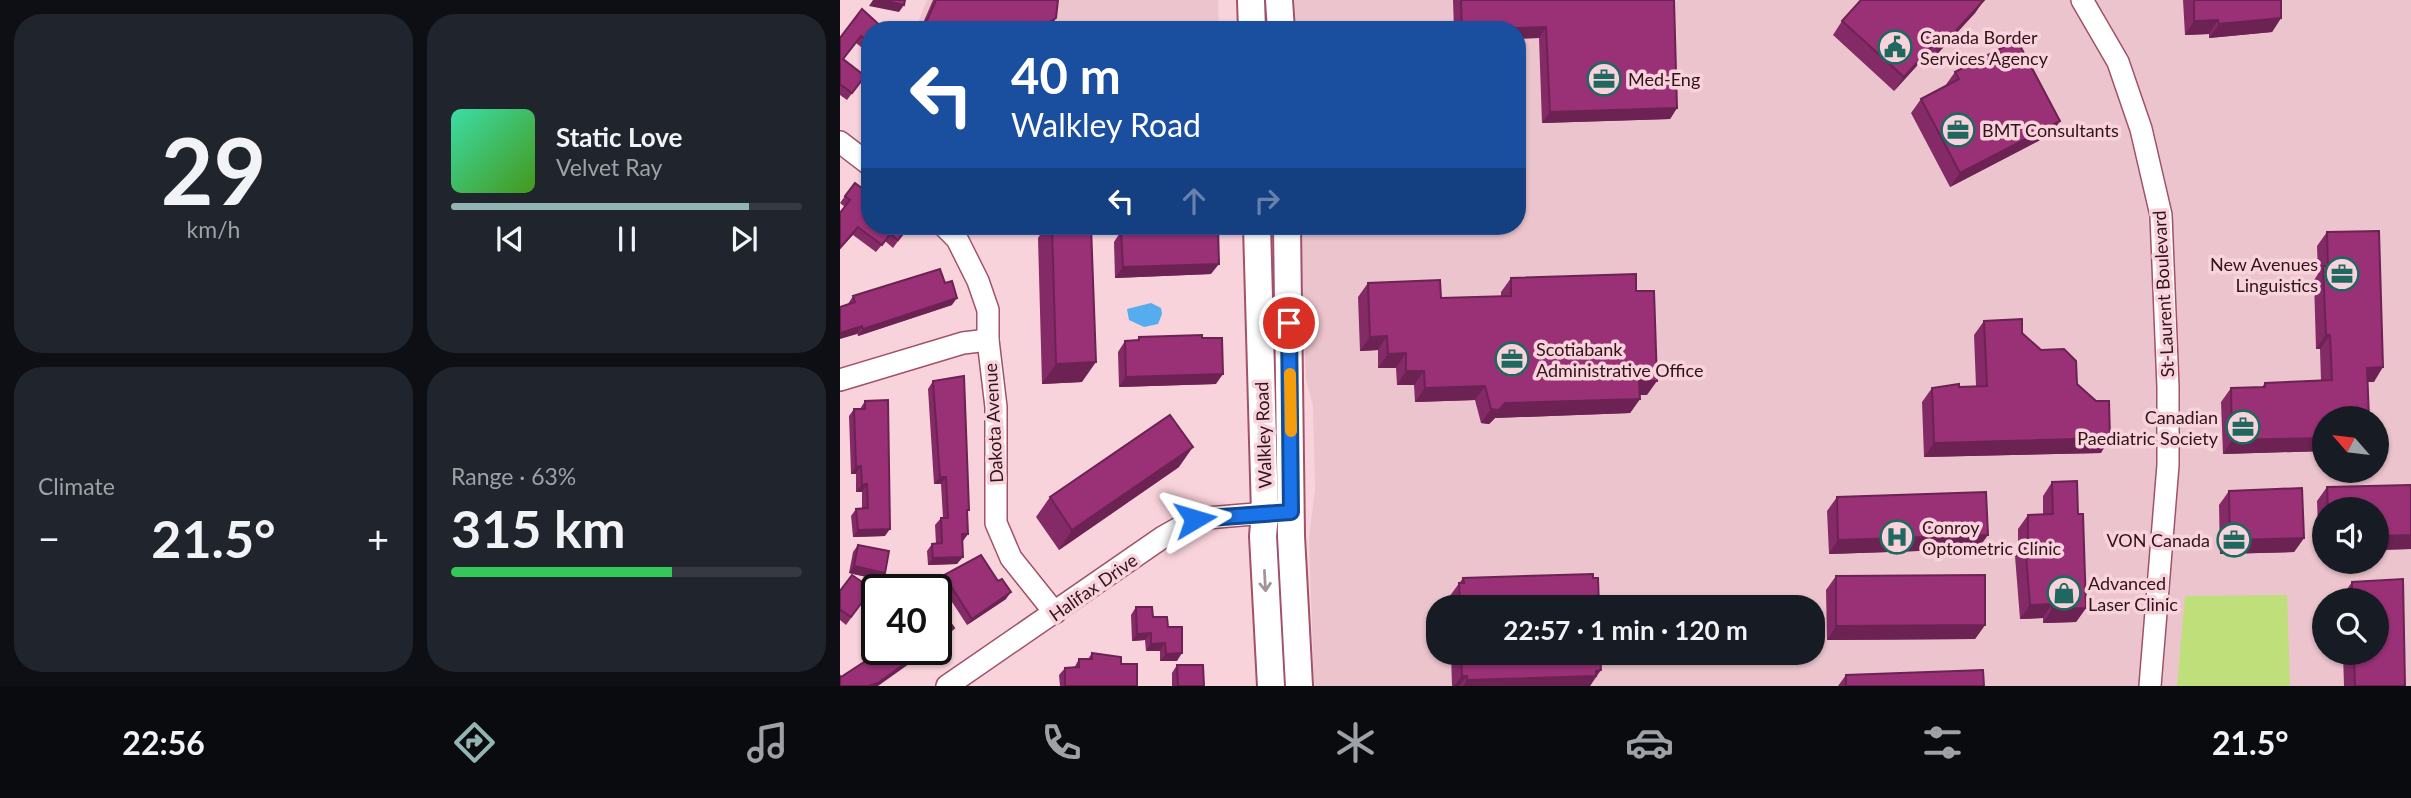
<!DOCTYPE html>
<meta charset="utf-8">
<style>
:root{--surface:#171b24;--page:#20242c;--text:#f1f3f6;--muted:#9ea1a6;--line:#363941;--accent:#92b4b2}
body{margin:0;font-family:Lato,sans-serif;background:var(--page);color:var(--text);height:100vh;display:flex;flex-direction:column;font-size:26px;white-space:nowrap}
*{box-sizing:border-box;margin:0}
p{font-size:23px;color:var(--muted)}
.icon{flex:none;width:38px;height:38px;fill:none;stroke:currentColor;stroke-width:2;stroke-linecap:round;stroke-linejoin:round}
.map{position:relative;flex:1;overflow:hidden}
.details{display:flex;flex-direction:column;gap:14px;padding:14px;background:#0d0f14;width:840px}
.details>*{flex:none}
.banner{position:absolute;left:21px;top:21px;width:665px;height:214px;border-radius:28px;box-shadow:0 2px 5px #0004;background:#1a4fa0;color:#fff;overflow:hidden}
.needle{width:46px;rotate:298deg}
.controls{position:absolute;left:1472px;top:406px;display:grid;gap:14px}
.controls a{display:grid;place-items:center;width:77px;height:77px;border-radius:50%;background:var(--surface);box-shadow:0 2px 5px #0004;font-size:35px}
.speed{position:absolute;left:21px;top:574px;display:flex;gap:14px;font-size:35px;font-weight:700;text-align:center}
.speed>*{display:grid;place-content:center;width:91px;height:91px;border-radius:50%;background:var(--surface);box-shadow:0 2px 5px #0004;line-height:1}
.speed .limit{border:4px solid #111;border-radius:10px;background:#fff;color:#111}
.pin{position:absolute;display:grid;place-items:center;width:60px;height:60px;color:#fff;margin:-30px;border:4px solid #fff;border-radius:50%;box-shadow:0 2px 7px #0007}
.me{position:absolute;width:77px;margin:-38px;rotate:83deg;stroke-linejoin:round;filter:drop-shadow(0 0 5px #0008)}
.turn{display:flex;align-items:center;gap:24px;height:147px;padding:0 35px;font-size:32px}
.turn .icon{width:91px;height:91px;stroke-width:2.5}
.turn b{display:block;font-size:49px;line-height:60px}
.lanes{display:flex;align-items:center;height:66px;padding:0 35px;background:#0003;justify-content:center;gap:35px;direction:ltr}
.lanes .off{opacity:.35}
.big{font-size:52px;font-weight:700;line-height:1.1}
.details .widget{flex:1;display:flex;flex-direction:column;justify-content:center;gap:10px;min-width:0;padding:0 24px;border-radius:28px;background:var(--page)}
.details .dial{align-items:center;gap:0}
.dial b{font-size:91px;line-height:1}
.song{display:flex;align-items:center;gap:21px}
.cover{width:84px;height:84px;border-radius:10px;background:linear-gradient(135deg,hsl(160 70% 55%),hsl(100 70% 35%))}
.played{height:7px;border-radius:4px;background:linear-gradient(90deg,var(--accent) 85%,var(--line) 85%)}
.keys{display:flex;justify-content:space-around;direction:ltr}
.heat{display:flex;justify-content:space-between;align-items:center;font-size:38px;direction:ltr}
.charge{height:10px;border-radius:5px;background:linear-gradient(90deg,#34c759 63%,var(--line) 0)}
.details .tiles{flex:1;display:grid;gap:14px;grid-template-columns:repeat(2,1fr)}
.trip{position:absolute;left:586px;top:595px;width:399px;height:70px;border-radius:28px;background:var(--surface);box-shadow:0 2px 5px #0004;font-weight:700;line-height:70px;text-align:center}
.tabs{display:flex;height:112px;justify-content:space-around;align-items:center;background:#090b0e;color:var(--muted)}
.tabs .icon{width:49px;height:49px}
.tabs .active{color:var(--accent)}
.tabs b{font-size:32px;color:var(--text)}
main{display:flex;flex:1;min-height:0}
.map>svg:first-child{display:block}
.built{fill:#ecc4cd;fill-rule:evenodd}
.green{fill:#bfdf7b}
.water{fill:#55acee}
.lines{fill:none;stroke-linecap:round;stroke-linejoin:round}
.minor-casing{stroke:#a15268;stroke-width:24}
.major-casing{stroke:#a15268;stroke-width:30}
.minor{stroke:#fff;stroke-width:21}
.major{stroke:#fff;stroke-width:26}
.wall{fill:#842a66}
.shaded-wall{fill:#6c2253}
.building{fill:#9a3177;stroke:#6c2253;stroke-width:2}
.oneway{stroke:#a39498}
.route-casing{stroke:#114b97;stroke-width:18}
.route{stroke:#1a73e8;stroke-width:12}
.slow{stroke:#f59e0b;stroke-width:12}
.labels{text-anchor:middle;dominant-baseline:central;stroke-width:7;stroke-linejoin:round;paint-order:stroke}
.poi-label{font-size:18px;fill:#32121b;stroke:#f9d3db;text-anchor:start}
.street-label{font-size:18px;fill:#32121b;stroke:#f9d3db}
</style>
<main>
<section class="details">
<div class="tiles">
<div class="widget dial"><b>29</b><p>km/h</p></div>
<div class="widget">
<div class="song"><i class="cover"></i><div><b>Static Love</b><p>Velvet Ray</p></div></div>
<div class="played"></div>
<div class="keys"><svg class="icon" aria-label="previous" viewBox="0 0 24 24"><path d="M18 5L8 12l10 7zM5 5v14"/></svg><svg class="icon" aria-label="pause" viewBox="0 0 24 24"><path d="M8 5v14M16 5v14"/></svg><svg class="icon" aria-label="next" viewBox="0 0 24 24"><path d="M6 5l10 7-10 7zM19 5v14"/></svg></div>
</div>
<div class="widget"><p>Climate</p>
<div class="heat"><a>−</a><b class="big">21.5°</b><a>+</a></div>
</div>
<div class="widget"><p>Range · 63%</p><b class="big">315 km</b><div class="charge"></div></div>
</div>
</section>
<div class="map">
<svg width="1571" height="686" viewBox="0 0 1571 686">
<rect width="100%" height="100%" fill="#f9d3db"/>
<g class="built">
<path d="M87 0H378L379 30H75Z"/>
<path d="M455 0H1571V686H474L469 538 475 489 473 406 466 379 460 226H677V30H456ZM1484 418H1536V471H1484ZM1484 509H1536V562H1484ZM1484 600H1536V653H1484ZM598 607H973V653H598Z"/>
</g>
<path class="green" d="M1447 595 1450 686H1337L1345 596Z"/>
<path class="water" d="M311 303 321 308 322 314 318 324 304 327 289 320 287 309Z"/>
<g class="lines">
<defs>
<g id="minor">
<path d="M1242 0 1278 62 1301 129 1321 215 1328 387V465L1310 686"/>
<path d="M0 142 30 165"/>
<path d="M104 226 117 239 138 281 148 310V340L156 407V523L171 558 215 613"/>
<path d="M0 380 123 343 148 340"/>
<path d="M107 686 323 537 355 519 438 512"/>
</g>
<g id="major">
<path d="M411 0 412 30"/>
<path d="M439 0 441 30"/>
<path d="M417 226 425 513 423 536 431 686"/>
<path d="M447 226 451 536 459 686"/>
</g>
</defs>
<use href="#minor" class="minor-casing"/>
<use href="#major" class="major-casing"/>
<use href="#minor" class="minor"/>
<use href="#major" class="major"/>
</g>
<g class="wall">
<path d="M93 0H218L216 18 208 30H80Z"/>
<path d="M613 0H834L837 108 830 119 702 123 699 38 677 30H614Z"/>
<path d="M1144 0 1135 13 1088 64 1083 59 1054 91 993 35 1002 21Z"/>
<path d="M1343 0H1441V18L1432 32 1369 38V34L1345 35Z"/>
<path d="M30 30V54L16 43 4 59 25 76 7 100 0 95V38Z"/>
<path d="M1115 72 1220 121 1210 135 1110 187 1071 113 1081 99 1105 86Z"/>
<path d="M5 196 69 226 53 248 45 241 36 252 13 235 0 249V212L5 207 0 203Z"/>
<path d="M206 226H251L242 382 202 384 198 238Z"/>
<path d="M281 231 371 274 275 278 274 242Z"/>
<path d="M1487 232 1534 382H1527L1484 418V451L1383 454 1381 402 1391 388 1422 387 1425 383 1481 381 1480 349H1476L1474 280 1478 274 1477 246Z"/>
<path d="M671 278 796 291 807 395H800V399L790 413 655 418 649 424 641 423 635 400 575 402 574 385H557L556 368H538V350L520 351 518 297 528 283 601 298 661 296V292Z"/>
<path d="M13 296 112 305 18 336 8 304Z"/>
<path d="M1144 321 1182 333 1237 384 1261 453 1084 457 1082 402 1092 388 1136 386 1134 335Z"/>
<path d="M299 337 362 338 376 384 279 387 278 352 285 341H296Z"/>
<path d="M93 381 127 514 128 534 122 541 117 564 88 565 87 551 92 544H96L95 525 101 518H103L101 484H94L88 389Z"/>
<path d="M25 401 45 536 13 537 11 516 16 509H22V492H16V474H11L9 416 14 409H20Z"/>
<path d="M339 467 219 550 196 517 210 497Z"/>
<path d="M1212 482 1238 514 1246 608 1236 622 1203 623V618L1180 619 1175 556 1178 552V529L1188 515H1203V496Z"/>
<path d="M1571 485V549L1536 550V509H1484V551H1479L1477 501 1487 487Z"/>
<path d="M1389 491 1464 538 1454 552 1380 554 1379 505Z"/>
<path d="M997 497 1138 549 989 554 987 511Z"/>
<path d="M18 545 40 580 9 573 13 552Z"/>
<path d="M104 575 166 599 127 625 99 582Z"/>
<path d="M996 576 1145 625 1135 639 987 640 986 590Z"/>
<path d="M623 578H753L759 607H609V597Z"/>
<path d="M1563 579 1565 686H1504L1503 653H1536V600H1502V596L1512 582Z"/>
<path d="M32 589 6 625 0 620V591Z"/>
<path d="M296 607 328 627 337 661H320V651H306L305 640 292 641 291 615Z"/>
<path d="M252 653 281 664 297 686H220L219 675 225 668H234L239 659H248Z"/>
<path d="M611 653H760L751 684 750 686H612Z"/>
<path d="M337 665 364 686H332V673Z"/>
<path d="M1006 675 1144 686H998Z"/>
</g>
<g class="shaded-wall">
<path d="M33 0H42L64 5 59 12 29 6Z"/>
<path d="M1144 0 1135 13 1088 64 1098 50Z"/>
<path d="M216 18 209 29 202 30 205 25Z"/>
<path d="M1441 18 1432 32 1369 38 1379 24Z"/>
<path d="M1378 20 1369 34 1345 35 1354 21Z"/>
<path d="M706 27 699 38 677 39V30H629Z"/>
<path d="M1093 45 1083 59 1054 91 1064 77Z"/>
<path d="M837 108 830 119 702 123 710 112Z"/>
<path d="M1220 121 1210 135 1110 187 1120 173Z"/>
<path d="M379 264 371 274 275 278 283 267Z"/>
<path d="M117 298 112 305 18 336 23 329Z"/>
<path d="M22 326 17 334 0 339V333Z"/>
<path d="M1486 335H1490L1480 349H1476Z"/>
<path d="M547 336 538 350 520 351 530 337Z"/>
<path d="M566 353 556 368H538L548 354Z"/>
<path d="M256 362 242 382 202 384 216 364Z"/>
<path d="M1543 367 1534 382H1517L1527 368Z"/>
<path d="M566 371H584L574 385H557Z"/>
<path d="M383 374 376 384 279 387 286 377Z"/>
<path d="M799 381H817L807 395H789Z"/>
<path d="M645 386 635 400 575 402 585 388Z"/>
<path d="M800 399 790 413 655 418 649 424 641 423 651 409 665 403Z"/>
<path d="M1270 438 1261 453 1084 457 1094 443Z"/>
<path d="M1484 438V451L1383 454 1392 440Z"/>
<path d="M353 447 339 467 219 550 232 530Z"/>
<path d="M21 466 16 474H11L16 467Z"/>
<path d="M100 477H106L101 484H94Z"/>
<path d="M27 484 22 492H16L22 485Z"/>
<path d="M50 529 45 536 13 537 18 530Z"/>
<path d="M122 534H128L123 541 117 542Z"/>
<path d="M1148 535 1138 549 989 554 998 540Z"/>
<path d="M1571 535V549L1536 550V536Z"/>
<path d="M1464 538 1454 552 1380 554 1390 540Z"/>
<path d="M1484 544V551H1479Z"/>
<path d="M123 557 117 564 88 565 93 558Z"/>
<path d="M14 566 45 573 40 580 9 573Z"/>
<path d="M171 592 166 599 127 625 132 619Z"/>
<path d="M1212 604 1203 618 1180 619 1190 605Z"/>
<path d="M1246 608 1236 622 1203 623 1212 609Z"/>
<path d="M1145 625 1135 639 987 640 996 626Z"/>
<path d="M114 628 109 636 96 645V641Z"/>
<path d="M311 633 305 640 292 641 297 634Z"/>
<path d="M325 643 320 651H306L311 644Z"/>
<path d="M85 649H90L38 686H28Z"/>
<path d="M342 653 337 661H320L326 654Z"/>
<path d="M761 670 750 686H623L627 680Z"/>
<path d="M622 676H627L619 686H614Z"/>
</g>
<g class="building">
<path d="M42 0H65L64 5Z"/>
<path d="M96 0H218L216 18 205 25V30H84L85 25Z"/>
<path d="M621 0H834L837 108 710 112 706 27 622 30Z"/>
<path d="M1021 0H1144L1098 50 1093 45 1064 77 1002 21Z"/>
<path d="M1354 0H1441V18L1379 24 1378 20 1354 21Z"/>
<path d="M22 9 45 30H30V42L21 36 3 59 25 76 12 93 0 84V38Z"/>
<path d="M1177 40 1220 121 1120 173 1081 99 1119 79 1115 72Z"/>
<path d="M15 183 30 194V226H69L58 240 50 234 42 245 18 227 0 248V213L10 200 5 196Z"/>
<path d="M212 226H251L256 362 216 364Z"/>
<path d="M357 226H365V229L378 228 379 264 283 267 281 231Z"/>
<path d="M1539 231 1543 367 1527 368 1529 418H1484V438L1392 440 1391 388 1425 387V383L1492 380 1490 335H1486L1483 266H1488L1487 232Z"/>
<path d="M100 269 105 283 112 281 117 298 23 329 22 326 0 333V307L15 302 13 296Z"/>
<path d="M796 274V291H814L817 381H799L800 399 665 403 659 410 651 409 645 386 585 388 584 371H566V353L548 354 547 336 530 337 528 283 600 280 601 298 671 296V278Z"/>
<path d="M1182 319V333L1201 350 1224 349 1236 361 1237 384 1256 401H1269L1270 438 1094 443 1092 388 1119 384V387L1147 386 1144 321Z"/>
<path d="M362 335V338H382L383 374 286 377 285 341 299 340V337Z"/>
<path d="M124 376 129 510H127L128 534H122L123 557 93 558 92 544 102 543 101 518H108L106 477H100L93 381Z"/>
<path d="M48 400 50 529 18 530 16 509 28 508 27 484 22 485 21 466 16 467 14 409H25V401Z"/>
<path d="M330 415 353 447 232 530 210 497Z"/>
<path d="M1237 481 1238 514H1243L1246 608 1212 609V604L1190 605 1185 542H1188V515L1213 514 1212 482Z"/>
<path d="M1571 485V535L1536 536V509H1488L1487 487Z"/>
<path d="M1462 488 1464 538 1390 540 1389 491Z"/>
<path d="M1146 492 1148 535 998 540 997 497Z"/>
<path d="M18 545 49 551 45 573 14 566Z"/>
<path d="M141 555 158 581 162 579 171 592 132 619 104 575Z"/>
<path d="M753 574V578H758L759 607H620L619 583H624L623 578Z"/>
<path d="M12 575 32 589 11 617 1 610 0 611V591Z"/>
<path d="M1145 575V625L996 626V576Z"/>
<path d="M1563 579 1565 686H1515L1514 653H1536V600H1512V582Z"/>
<path d="M84 586 87 590H79Z"/>
<path d="M96 603 114 628 96 641Z"/>
<path d="M296 607H312L313 617H327L328 627H342V653L326 654 325 643 311 644V633L297 634Z"/>
<path d="M44 649H85L38 683 28 686H0V676L1 677Z"/>
<path d="M252 653 281 657V664H297V686H225V668L239 667V659H252Z"/>
<path d="M621 653H760L761 670 756 671V676L627 680V676H622Z"/>
<path d="M337 665H363L364 686H338Z"/>
<path d="M1143 670 1144 686H1006V675Z"/>
</g>
<defs><path id="oneway-shaft" d="M-6 0H5M1.5-3L5.5 0L1.5 3" fill="none" stroke-width="1.6" stroke-linecap="round" stroke-linejoin="round" transform="scale(1.75)"/></defs>
<use class="oneway" href="#oneway-shaft" transform="translate(425 581) rotate(87)"/>
<g class="lines">
<defs>
<path id="route" d="M355 519 451 512 449 323"/>
</defs>
<use href="#route" class="route-casing"/>
<use href="#route" class="route"/>
<path class="slow" d="M450 374 451 431"/>
</g>
<defs>
<symbol id="civic-ring" viewBox="-11 -11 22 22"><circle r="9.5" fill="#f9d3db" stroke="#1f685f" stroke-width="1.5"/><path d="M-.6-6.5H3V-4.5H.6V-3L4-1V1h2V6H-6V1h2V-1L-.6-3ZM-1.2 2.5V6h2.4V2.5Z" fill="#1f685f"/></symbol>
<symbol id="office-ring" viewBox="-11 -11 22 22"><circle r="9.5" fill="#f9d3db" stroke="#1f685f" stroke-width="1.5"/><path d="M-6-3h4V-5.5h4V-3h4V5H-6ZM-1-4.5V-3h2v-1.5ZM-6 0V1H6V0Z" fill="#1f685f"/></symbol>
<symbol id="hospital-ring" viewBox="-11 -11 22 22"><circle r="9.5" fill="#f9d3db" stroke="#1f685f" stroke-width="1.5"/><path d="M-5-5h3v3.5h4V-5h3V5h-3V1.5h-4V5h-3Z" fill="#1f685f"/></symbol>
<symbol id="shop-ring" viewBox="-11 -11 22 22"><circle r="9.5" fill="#f9d3db" stroke="#1f685f" stroke-width="1.5"/><path d="M-5-2.5h2.3a2.7 3.5 0 0 1 5.4 0H5L5.5 6h-11ZM-1.5-2.5h3a1.5 2.3 0 0 0-3 0Z" fill="#1f685f"/></symbol>
</defs>
<g fill-rule="evenodd">
<use href="#civic-ring" x="1036" y="28" width="38" height="38"/>
<use href="#office-ring" x="745" y="60" width="38" height="38"/>
<use href="#office-ring" x="1099" y="111" width="38" height="38"/>
<use href="#office-ring" x="1483" y="255" width="38" height="38"/>
<use href="#office-ring" x="653" y="340" width="38" height="38"/>
<use href="#office-ring" x="1384" y="408" width="38" height="38"/>
<use href="#hospital-ring" x="1038" y="518" width="38" height="38"/>
<use href="#office-ring" x="1375" y="521" width="38" height="38"/>
<use href="#shop-ring" x="1205" y="574" width="38" height="38"/>
</g>
<g class="labels">
<g class="poi-label">
<text x="1080" y="37">Canada Border<tspan x="1080" dy="21">Services Agency</tspan></text>
<text x="788" y="79">Med-Eng</text>
<text x="1142" y="130">BMT Consultants</text>
<text x="1478" y="264" text-anchor="end">New Avenues<tspan x="1478" dy="21">Linguistics</tspan></text>
<text x="696" y="349">Scotiabank<tspan x="696" dy="21">Administrative Office</tspan></text>
<text x="1378" y="417" text-anchor="end">Canadian<tspan x="1378" dy="21">Paediatric Society</tspan></text>
<text x="1082" y="527">Conroy<tspan x="1082" dy="21">Optometric Clinic</tspan></text>
<text x="1370" y="540" text-anchor="end">VON Canada</text>
<text x="1248" y="583">Advanced<tspan x="1248" dy="21">Laser Clinic</tspan></text>
</g>
<g class="street-label">
<text transform="translate(1323 294) rotate(-93)">St-Laurent Boulevard</text>
<text transform="translate(153 423) rotate(-93)">Dakota Avenue</text>
<text transform="translate(423 435) rotate(-92)">Walkley Road</text>
<text transform="translate(253 587) rotate(-35)">Halifax Drive</text>
</g>
</g>
</svg>
<div class="controls">
<a><svg class="needle" viewBox="-14 -14 28 28"><path d="M0-13l5 13h-10z" fill="#e53935"/><path d="M0 13l5-13h-10z" fill="#9ea1a6"/></svg></a>
<a><svg class="icon" aria-label="sound" viewBox="0 0 24 24"><path d="M4 9h4l5-4v14l-5-4H4zM17 9q2 3 0 6"/></svg></a>
<a><svg class="icon" aria-label="search" viewBox="0 0 24 24"><circle cx="10" cy="10" r="6"/><path d="M15 15l6 6"/></svg></a>
</div>
<div class="speed"><div class="limit">40</div></div>
<div class="pin" style="left:449px;top:323px;background:#d93025"><svg class="icon" aria-label="arrive" viewBox="0 0 24 24"><path d="M6 21V4h12l-3 4 3 4H6"/></svg></div>
<svg class="me" style="left:355px;top:519px" viewBox="-20 -20 40 40"><path d="M0-17L14 15 0 8-14 15z" fill="#1a73e8" stroke="#fff" stroke-width="4"/></svg>
<div class="trip">22:57 · 1 min · 120 m</div>
<div class="banner">
<div class="turn"><svg class="icon" aria-label="left" viewBox="0 0 24 24"><path d="M17 20v-9H6M10 6l-5 5 5 5"/></svg><div><b>40 m</b>Walkley Road</div></div>
<div class="lanes"><svg class="icon" aria-label="left" viewBox="0 0 24 24"><path d="M17 20v-9H6M10 6l-5 5 5 5"/></svg><svg class="icon off" aria-label="ahead" viewBox="0 0 24 24"><path d="M12 20V5M6 11l6-6 6 6"/></svg><svg class="icon off" aria-label="right" viewBox="0 0 24 24"><path d="M7 20v-9h11M14 6l5 5-5 5"/></svg></div>
</div>
</div>
</main>
<nav class="tabs">
<b>22:56</b>
<svg class="icon active" aria-label="directions" viewBox="0 0 24 24"><path d="M12 3l9 9-9 9-9-9zM9 14v-3h6M13 9l2 2-2 2"/></svg>
<svg class="icon" aria-label="music" viewBox="0 0 24 24"><path d="M9 18V5l10-2v13"/><circle cx="6" cy="18" r="3"/><circle cx="16" cy="16" r="3"/></svg>
<svg class="icon" aria-label="phone" viewBox="0 0 24 24"><path d="M5 4h4l2 5-3 2q2 4 5 5l2-3 5 2v4C11 20 4 13 5 4z"/></svg>
<svg class="icon" aria-label="climate" viewBox="0 0 24 24"><path d="M12 3v18M4 7l16 10M4 17L20 7"/></svg>
<svg class="icon" aria-label="car" viewBox="0 0 24 24"><path d="M5 17H2v-5l4-1 3-4h7l3 4 3 1v5h-3M9 17h6M6 11h13"/><circle cx="7" cy="17" r="2"/><circle cx="17" cy="17" r="2"/></svg>
<svg class="icon" aria-label="filters" viewBox="0 0 24 24"><path d="M4 7h16M4 17h16"/><circle cx="9" cy="7" r="2"/><circle cx="15" cy="17" r="2"/></svg>
<b>21.5°</b>
</nav>
